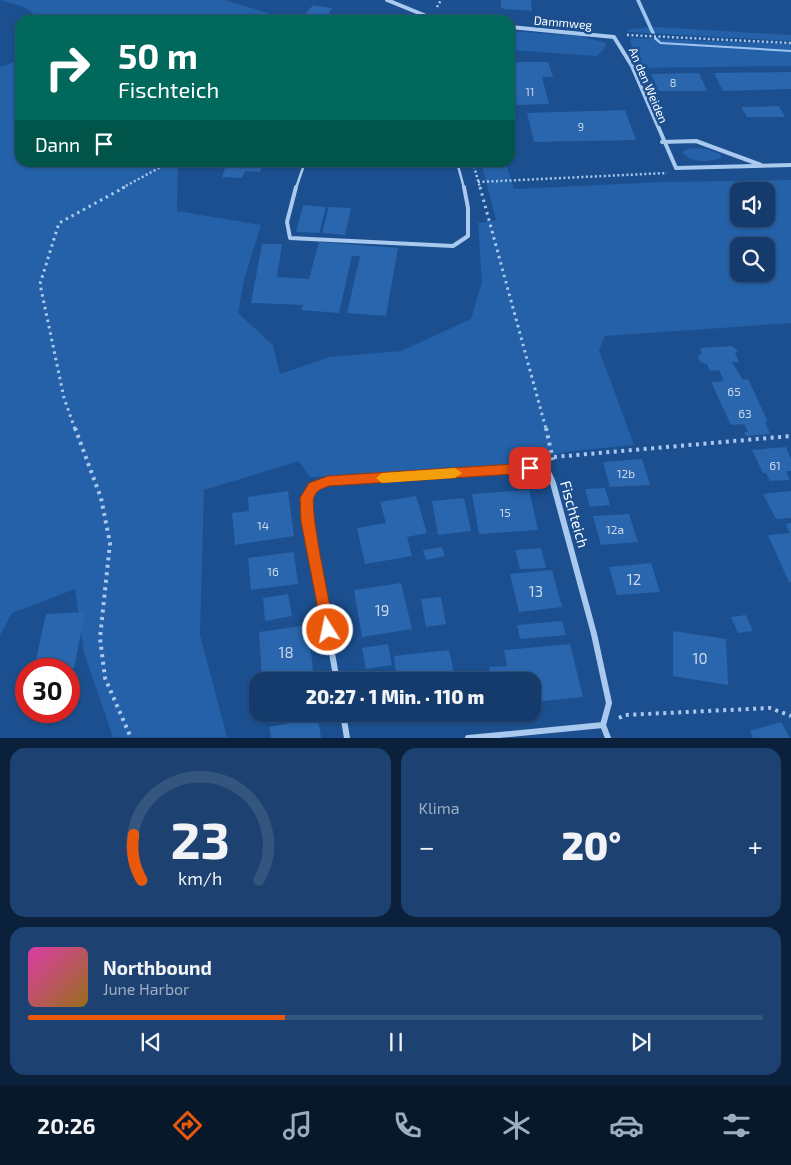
<!DOCTYPE html>
<html lang="de">
<meta charset="utf-8">
<style>
:root{--surface:#143b6b;--page:#1d4271;--text:#f1f3f6;--muted:#9dadc1;--line:#33557e;--accent:#ea580c}
body{margin:0;font-family:"Exo 2",sans-serif;background:var(--page);color:var(--text);height:100vh;display:flex;flex-direction:column;font-size:19px;white-space:nowrap}
*{box-sizing:border-box;margin:0}
p{font-size:16px;color:var(--muted)}
.icon{flex:none;width:28px;height:28px;fill:none;stroke:currentColor;stroke-width:2;stroke-linecap:round;stroke-linejoin:round}
.map{position:relative;height:738px;overflow:hidden}
.drawer{display:flex;flex-direction:column;gap:10px;padding:10px;background:#0b203b;flex:1}
.drawer>*{flex:none}
.banner{position:absolute;left:15px;top:15px;width:500px;height:152px;border-radius:15px;box-shadow:0 1px 4px #0004,0 0 0 1px var(--line);background:#00695c;color:#fff;overflow:hidden}
.tools{position:absolute;left:730px;top:182px;display:grid;gap:10px}
.tools a{display:grid;place-items:center;width:45px;height:45px;border-radius:10px;background:var(--surface);box-shadow:0 1px 4px #0004,0 0 0 1px var(--line);font-size:25px}
.speed{position:absolute;left:15px;top:658px;display:flex;gap:10px;font-size:25px;font-weight:700;text-align:center}
.speed>*{display:grid;place-content:center;width:65px;height:65px;border-radius:50%;background:var(--surface);box-shadow:0 1px 4px #0004,0 0 0 1px var(--line);line-height:1}
.speed .limit{border:8px solid #d22;background:#fff;color:#111}
.pin{position:absolute;display:grid;place-items:center;width:42px;height:42px;color:#fff;margin:-21px;border-radius:10px;box-shadow:0 2px 8px #0006}
.me{position:absolute;width:55px;margin:-28px;rotate:350deg;stroke-linejoin:round;filter:drop-shadow(0 0 4px #0008)}
.turn{display:flex;align-items:center;gap:18px;height:105px;padding:0 20px;font-size:22px}
.turn .icon{width:65px;height:65px;stroke-width:2.5}
.turn b{display:block;font-size:35px;line-height:42px}
.then{display:flex;align-items:center;height:48px;padding:0 20px;background:#0003;gap:10px;font-size:19px}
.big{font-size:38px;font-weight:800;line-height:1.1}
.drawer .tile{flex:1;display:flex;flex-direction:column;justify-content:center;gap:8px;min-width:0;padding:0 18px;border-radius:15px;background:var(--page)}
.drawer .dial{align-items:center;gap:0}
.dial svg{height:130px;overflow:visible;fill:none;stroke:var(--line);stroke-width:7;stroke-linecap:round;text-anchor:middle}
.dial text{fill:var(--text);stroke:none}
.song{display:flex;align-items:center;gap:15px}
.cover{width:60px;height:60px;border-radius:8px;background:linear-gradient(135deg,hsl(320 70% 55%),hsl(40 70% 35%))}
.played{height:5px;border-radius:2px;background:linear-gradient(90deg,var(--accent) 35%,var(--line) 35%)}
.keys{display:flex;justify-content:space-around;direction:ltr}
.heat{display:flex;justify-content:space-between;align-items:center;font-size:28px;direction:ltr}
.drawer .tiles{flex:1;display:grid;gap:10px;grid-template-columns:1fr 1fr}
.tile:last-child{grid-column:span 2}
.trip{position:absolute;left:249px;top:672px;width:292px;height:50px;border-radius:15px;background:var(--surface);box-shadow:0 1px 4px #0004,0 0 0 1px var(--line);font-weight:800;line-height:50px;text-align:center}
.menu{display:flex;height:80px;justify-content:space-around;align-items:center;background:#08182b;color:var(--muted)}
.menu .icon{width:35px;height:35px}
.menu .on{color:var(--accent)}
.menu b{font-size:22px;color:var(--text)}
.map>svg:first-child{display:block}
.green{fill:#2461a8;fill-rule:evenodd}
.lines{fill:none;stroke-linecap:round;stroke-linejoin:round}
.stream{fill:#9cc4f0;fill-rule:evenodd}
.building{fill:#2a66ad}
.path-far2{stroke:#a9c9ee;stroke-width:2.5;stroke-dasharray:2 2.5;stroke-linecap:butt}
.path-far1{stroke:#a9c9ee;stroke-width:3;stroke-dasharray:2.5 4;stroke-linecap:butt}
.path{stroke:#a9c9ee;stroke-width:4;stroke-dasharray:3 4.5;stroke-linecap:butt}
.lane-far1{stroke:#a9c9ee;stroke-width:2.5}
.lane{stroke:#a9c9ee;stroke-width:4}
.street-far1{stroke:#a9c9ee;stroke-width:4}
.street{stroke:#a9c9ee;stroke-width:6}
.route{fill:#ea580c;stroke:#983908}
.slow{fill:#f59e0b}
.labels{text-anchor:middle;dominant-baseline:central;stroke-width:5;stroke-linejoin:round;paint-order:stroke}
.far-number-label{font-size:11px;fill:#cad9ea}
.far-street-label{font-size:12px;fill:#fff;stroke:#1b4f8f}
.number-label{font-size:12px;fill:#cad9ea}
.street-label{font-size:15px;fill:#fff;stroke:#1b4f8f}
.near-number-label{font-size:15px;fill:#cad9ea}
</style>
<div class="map">
<svg width="791" height="738" viewBox="0 0 791 738">
<rect width="100%" height="100%" fill="#1b4f8f"/>
<g class="green">
<path d="M0 0H225L290 20H43L24 7Z"/>
<path d="M656 27 791 35V41L627 32 629 29Z"/>
<path d="M510 31 580 36 606 43 604 49 597 56 510 50Z"/>
<path d="M631 38 791 44V66L641 68 630 41Z"/>
<path d="M20 60V162L178 163 177 211 261 225 244 280 238 313 273 345 280 374 330 357 401 351 471 319 482 282 478 223 496 220 481 163H506L514 189 663 182 791 180V323L605 336 599 350 634 445 571 451 549 456 526 465 460 471 310 477 299 461 204 490 200 635 227 737H113L84 653 75 589 12 613 0 635V67ZM739 191H766V219H739ZM739 246H766V274H739Z"/>
<path d="M690 148 707 149 720 154 722 157C711 163 690 163 682 152Z"/>
</g>
<g class="lines">
<g class="stream">
<path d="M636 0H640L655 33 654 34 651 33Z"/>
<path d="M654 37H656L661 42 791 50V52L660 44 654 39Z"/>
</g>
</g>
<g class="building">
<path d="M501 0H531L532 11 504 9 501 7Z"/>
<path d="M313 5 332 8 329 12 331 15 323 20 302 18Z"/>
<path d="M510 62H548L553 77H542L549 104 517 105 510 74Z"/>
<path d="M791 72V89L723 91 714 73Z"/>
<path d="M699 73 707 91H659L651 74Z"/>
<path d="M779 106 785 117H747L741 107Z"/>
<path d="M625 110 636 140 534 142 527 113Z"/>
<path d="M227 162H262L263 163 260 172 245 171 242 178 222 177Z"/>
<path d="M303 205 326 207 319 233 296 232Z"/>
<path d="M329 207 351 208 345 235 322 233Z"/>
<path d="M319 242 398 248 386 316 347 313 360 256H352L339 313 301 310 303 305 251 303 262 244H282L277 277 309 279Z"/>
<path d="M732 346 738 351 735 353 739 362H732L743 380 748 379 768 422H765L770 434 746 436 744 432H748L744 424 731 425 711 382 724 381 719 370 710 371 707 364 700 362 698 356 702 353 700 348Z"/>
<path d="M786 447 791 459V471H786L790 480 770 481 766 473H763L752 450Z"/>
<path d="M642 459 650 485 610 487 603 462Z"/>
<path d="M605 488 610 505 590 507 585 489Z"/>
<path d="M529 490 538 530 479 534 472 494Z"/>
<path d="M288 491 294 536 235 545 232 513 249 511 248 497Z"/>
<path d="M791 491V518L776 519 763 494Z"/>
<path d="M416 496 427 533 407 537 412 556 365 564 357 528 386 523 380 502Z"/>
<path d="M464 498 471 531 438 535 432 501Z"/>
<path d="M629 514 638 542 601 545 593 516Z"/>
<path d="M791 523V582H789L768 535 790 533 786 524Z"/>
<path d="M442 547 445 556 426 560 423 550Z"/>
<path d="M541 548 546 568 520 569 515 550Z"/>
<path d="M294 552 298 584 251 590 248 558Z"/>
<path d="M651 563 660 592 617 595 609 567Z"/>
<path d="M552 570 562 607 519 612 510 574Z"/>
<path d="M401 583 412 629 362 637 354 590Z"/>
<path d="M288 594 292 616 265 621 263 598Z"/>
<path d="M441 597 446 624 426 627 421 599Z"/>
<path d="M85 612 74 668 34 669 46 614Z"/>
<path d="M746 615 753 631 738 633 731 617Z"/>
<path d="M562 621 566 635 520 639 517 625Z"/>
<path d="M308 625 313 671 262 679 259 632Z"/>
<path d="M673 631 726 639 728 685 673 676Z"/>
<path d="M388 644 392 665 366 669 362 648Z"/>
<path d="M570 644 583 697 532 702V681H492L489 667 507 666 504 650Z"/>
<path d="M449 650 455 678 442 679 443 681H397L394 656Z"/>
<path d="M318 718 321 738H271L269 727Z"/>
<path d="M781 722 790 738H753L750 731Z"/>
</g>
<g class="lines">
<g class="path-far2">
<path d="M437 7 441 0"/>
<path d="M627 35 791 43"/>
<path d="M473 162 480 188"/>
<path d="M478 182 667 173"/>
<path d="M122 188 170 162"/>
</g>
<g class="path-far1">
<path d="M480 187 546 429"/>
<path d="M75 429 64 398 40 284 59 223 125 187"/>
</g>
<g class="path">
<path d="M75 428 101 498 110 543 100 638 105 678 131 738"/>
<path d="M546 428 553 460"/>
<path d="M554 457 791 436"/>
<path d="M619 718 625 715 770 708 791 716"/>
</g>
<g class="lane-far1">
<path d="M457 162 464 188"/>
<path d="M296 188 305 162"/>
</g>
<path class="lane" d="M296 187 287 222 290 238 453 246 468 236V208L464 187"/>
<g class="street-far1">
<path d="M387 0 436 20"/>
<path d="M510 27 614 37 632 66 676 168 791 165"/>
<path d="M662 142 696 141 761 165"/>
</g>
<g class="street">
<path d="M337 681 308 521 307 500 310 490 329 481 540 469 548 472 553 483 594 634 609 703 603 725 608 738"/>
<path d="M343 714 347 738"/>
<path d="M468 738 603 725"/>
</g>
</g>
<path class="route" d="M530 463 537 468 530 473 329 486C322 489 317 489 314 497 309 508 331 611 335 630L333 635 328 637 323 635 301 521 300 498 309 483 328 476Z"/>
<path class="slow" d="M455 468 462 473 455 478 382 483 376 478 382 473Z"/>
<g class="labels">
<g class="far-number-label">
<text x="673" y="82">8</text>
<text x="530" y="91">11</text>
<text x="581" y="126">9</text>
</g>
<g class="far-street-label">
<text transform="translate(563 22) rotate(5)">Dammweg</text>
<text transform="translate(649 85) rotate(67)">An den Weiden</text>
</g>
<g class="number-label">
<text x="734" y="391">65</text>
<text x="745" y="413">63</text>
<text x="775" y="465">61</text>
<text x="626" y="473">12b</text>
<text x="505" y="512">15</text>
<text x="263" y="525">14</text>
<text x="615" y="529">12a</text>
<text x="273" y="571">16</text>
</g>
<g class="street-label">
<text transform="translate(575 514) rotate(74)">Fischteich</text>
</g>
<g class="near-number-label">
<text x="634" y="579">12</text>
<text x="536" y="591">13</text>
<text x="382" y="610">19</text>
<text x="286" y="652">18</text>
<text x="700" y="658">10</text>
</g>
</g>
</svg>
<div class="tools">
<a><svg class="icon" aria-label="sound" viewBox="0 0 24 24"><path d="M4 9h4l5-4v14l-5-4H4zM17 9q2 3 0 6"/></svg></a>
<a><svg class="icon" aria-label="search" viewBox="0 0 24 24"><circle cx="10" cy="10" r="6"/><path d="M15 15l6 6"/></svg></a>
</div>
<div class="speed"><div class="limit">30</div></div>
<div class="pin" style="left:530px;top:468px;background:#d93025"><svg class="icon" aria-label="arrive" viewBox="0 0 24 24"><path d="M6 21V4h12l-3 4 3 4H6"/></svg></div>
<svg class="me" style="left:328px;top:630px" viewBox="-20 -20 40 40"><circle r="17" fill="#ea580c" stroke="#fff" stroke-width="3"/><path d="M0-11L8 9 0 5-8 9z" fill="#fff"/></svg>
<div class="trip">20:27 · 1 Min. · 110 m</div>
<div class="banner">
<div class="turn"><svg class="icon" aria-label="right" viewBox="0 0 24 24"><path d="M7 20v-9h11M14 6l5 5-5 5"/></svg><div><b>50 m</b>Fischteich</div></div>
<div class="then">Dann<svg class="icon" aria-label="arrive" viewBox="0 0 24 24"><path d="M6 21V4h12l-3 4 3 4H6"/></svg></div>
</div>
</div>
<section class="drawer">
<div class="tiles">
<div class="tile dial"><svg viewBox="0 0 100 80">
<path d="M14 69A42 42 0 1 1 86 69"/>
<path d="M14 69A42 42 0 0 1 9 41" stroke="#ea580c"/>
<text x="50" y="56" font-size="32" font-weight="700">23</text>
<text x="50" y="72" font-size="11">km/h</text>
</svg></div>
<div class="tile"><p>Klima</p>
<div class="heat"><a>−</a><b class="big">20°</b><a>+</a></div>
</div>
<div class="tile">
<div class="song"><i class="cover"></i><div><b>Northbound</b><p>June Harbor</p></div></div>
<div class="played"></div>
<div class="keys"><svg class="icon" aria-label="previous" viewBox="0 0 24 24"><path d="M18 5L8 12l10 7zM5 5v14"/></svg><svg class="icon" aria-label="pause" viewBox="0 0 24 24"><path d="M8 5v14M16 5v14"/></svg><svg class="icon" aria-label="next" viewBox="0 0 24 24"><path d="M6 5l10 7-10 7zM19 5v14"/></svg></div>
</div>
</div>
</section>
<nav class="menu">
<b>20:26</b>
<svg class="icon on" aria-label="directions" viewBox="0 0 24 24"><path d="M12 3l9 9-9 9-9-9zM9 14v-3h6M13 9l2 2-2 2"/></svg>
<svg class="icon" aria-label="music" viewBox="0 0 24 24"><path d="M9 18V5l10-2v13"/><circle cx="6" cy="18" r="3"/><circle cx="16" cy="16" r="3"/></svg>
<svg class="icon" aria-label="phone" viewBox="0 0 24 24"><path d="M5 4h4l2 5-3 2q2 4 5 5l2-3 5 2v4C11 20 4 13 5 4z"/></svg>
<svg class="icon" aria-label="climate" viewBox="0 0 24 24"><path d="M12 3v18M4 7l16 10M4 17L20 7"/></svg>
<svg class="icon" aria-label="car" viewBox="0 0 24 24"><path d="M5 17H2v-5l4-1 3-4h7l3 4 3 1v5h-3M9 17h6M6 11h13"/><circle cx="7" cy="17" r="2"/><circle cx="17" cy="17" r="2"/></svg>
<svg class="icon" aria-label="filters" viewBox="0 0 24 24"><path d="M4 7h16M4 17h16"/><circle cx="9" cy="7" r="2"/><circle cx="15" cy="17" r="2"/></svg>
</nav>
